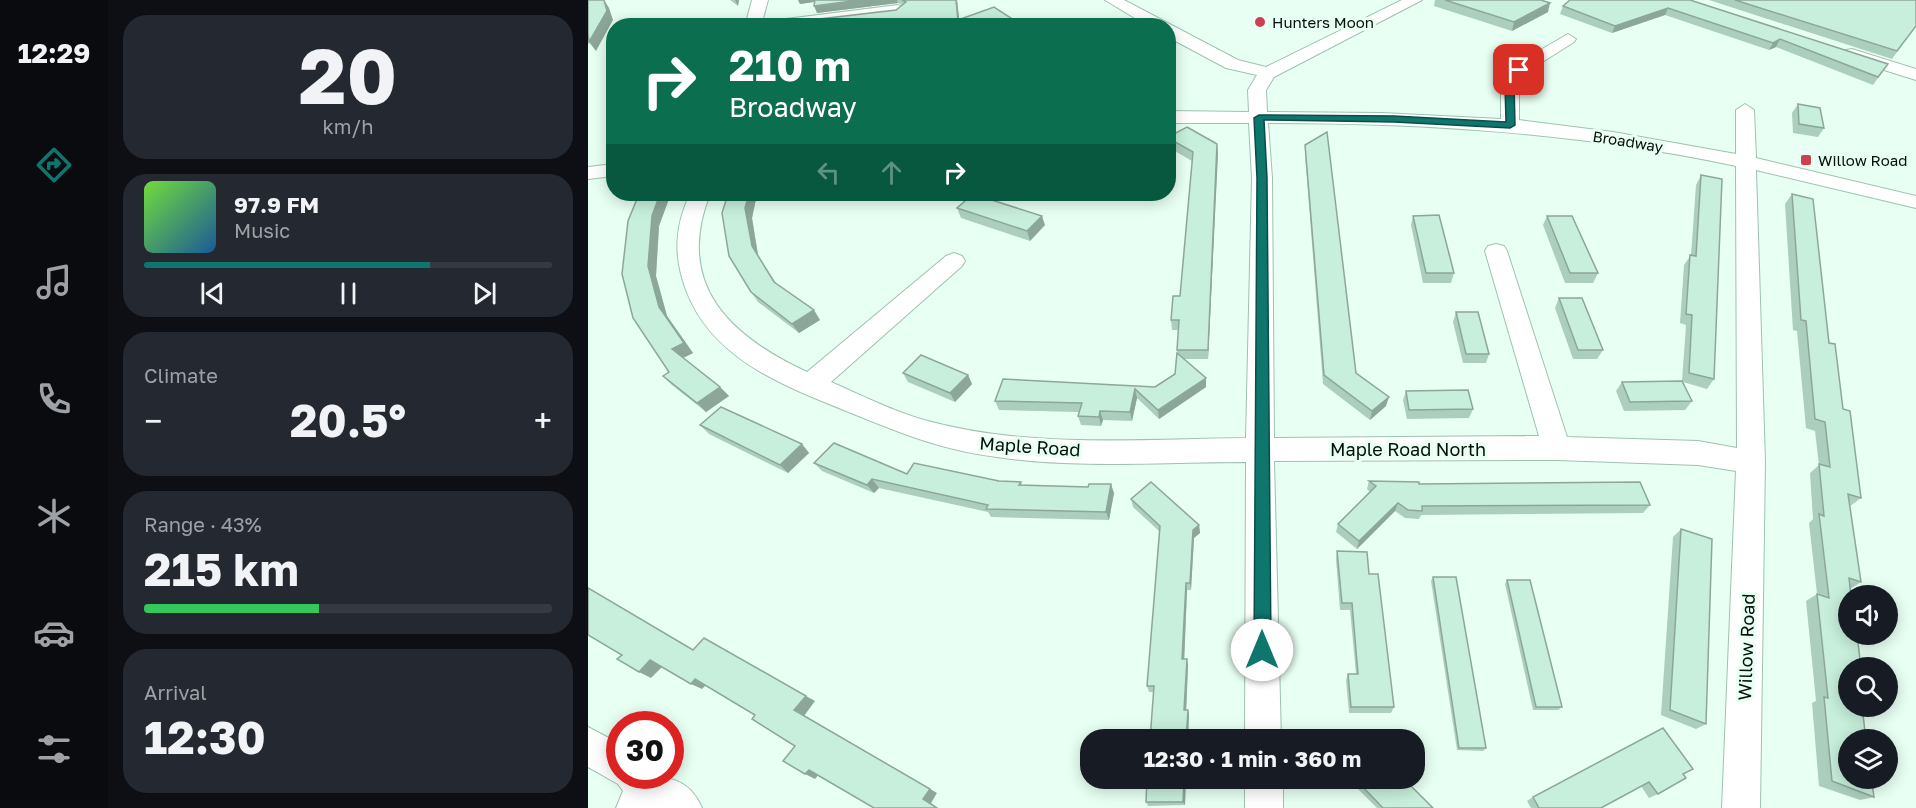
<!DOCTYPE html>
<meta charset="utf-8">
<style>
:root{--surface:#171b24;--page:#242831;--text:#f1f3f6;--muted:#9ea1a6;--line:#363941;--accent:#0f766e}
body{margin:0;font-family:"Golos Text",sans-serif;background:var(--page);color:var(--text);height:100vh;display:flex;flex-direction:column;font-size:22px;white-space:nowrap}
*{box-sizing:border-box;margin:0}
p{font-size:20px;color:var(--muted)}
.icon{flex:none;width:33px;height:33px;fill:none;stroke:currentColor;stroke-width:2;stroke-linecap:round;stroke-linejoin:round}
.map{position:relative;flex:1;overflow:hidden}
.panel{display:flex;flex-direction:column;gap:15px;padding:15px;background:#0d0f14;width:480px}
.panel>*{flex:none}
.banner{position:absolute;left:18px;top:18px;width:570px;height:183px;border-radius:24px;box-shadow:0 3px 15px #0003;background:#0b6e4f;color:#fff;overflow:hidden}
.fabs{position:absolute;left:1250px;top:585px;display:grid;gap:12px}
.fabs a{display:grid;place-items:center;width:60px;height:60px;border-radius:50%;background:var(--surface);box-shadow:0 3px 15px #0003;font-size:30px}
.speed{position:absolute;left:18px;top:711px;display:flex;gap:12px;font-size:30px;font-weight:700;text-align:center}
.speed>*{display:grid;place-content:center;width:78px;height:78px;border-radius:50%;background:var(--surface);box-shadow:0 3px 15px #0003;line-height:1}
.speed .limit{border:9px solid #d22;background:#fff;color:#111}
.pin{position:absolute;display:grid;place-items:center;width:51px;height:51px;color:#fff;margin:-26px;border-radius:12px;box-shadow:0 3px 9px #0006}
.me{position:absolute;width:66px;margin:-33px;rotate:0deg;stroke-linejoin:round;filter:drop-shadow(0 0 4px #0008)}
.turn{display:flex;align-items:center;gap:21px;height:126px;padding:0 24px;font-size:27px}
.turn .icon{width:78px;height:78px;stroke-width:2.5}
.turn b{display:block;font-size:42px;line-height:51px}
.lanes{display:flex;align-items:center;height:57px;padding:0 24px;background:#0003;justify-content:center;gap:30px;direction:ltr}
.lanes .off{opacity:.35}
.big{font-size:45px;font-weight:700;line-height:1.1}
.panel .card{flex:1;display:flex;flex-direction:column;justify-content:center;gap:9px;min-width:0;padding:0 21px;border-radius:24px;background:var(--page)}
.panel .dial{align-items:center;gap:0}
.dial b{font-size:78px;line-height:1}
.song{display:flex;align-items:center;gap:18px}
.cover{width:72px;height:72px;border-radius:9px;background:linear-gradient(135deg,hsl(100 70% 55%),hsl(210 70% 35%))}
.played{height:6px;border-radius:3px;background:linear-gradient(90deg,var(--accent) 70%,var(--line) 70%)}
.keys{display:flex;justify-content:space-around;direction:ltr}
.heat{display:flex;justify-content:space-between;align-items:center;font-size:33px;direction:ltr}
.charge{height:9px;border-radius:4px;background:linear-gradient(90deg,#34c759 43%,var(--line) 0)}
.trip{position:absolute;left:492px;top:729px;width:345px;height:60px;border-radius:24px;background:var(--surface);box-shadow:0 3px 15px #0003;font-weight:700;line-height:60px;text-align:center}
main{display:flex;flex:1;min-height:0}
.menu{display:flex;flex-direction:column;width:108px;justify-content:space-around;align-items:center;background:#090b0e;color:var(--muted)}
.menu .icon{width:42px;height:42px}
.menu .active{color:var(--accent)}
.menu b{font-size:27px;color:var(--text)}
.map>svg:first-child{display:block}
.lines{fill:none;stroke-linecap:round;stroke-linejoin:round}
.minor-casing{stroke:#9dc2b0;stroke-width:2}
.minor{fill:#fff;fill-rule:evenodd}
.wall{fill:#accebd}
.shaded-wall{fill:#8ca79a}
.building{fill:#c8efdc;stroke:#8ca79a;stroke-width:1.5}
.route{fill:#0f766e;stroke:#0a4d48;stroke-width:1.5}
.poi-dot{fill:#cf3f52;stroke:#e8fff3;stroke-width:2}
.labels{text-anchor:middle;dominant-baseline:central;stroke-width:6;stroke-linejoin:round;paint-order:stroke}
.far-poi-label{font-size:15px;fill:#04100a;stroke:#e8fff3;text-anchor:start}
.far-street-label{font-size:15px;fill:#04100a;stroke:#e8fff3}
.street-label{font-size:18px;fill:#04100a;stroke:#e8fff3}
</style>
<main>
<nav class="menu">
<b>12:29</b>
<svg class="icon active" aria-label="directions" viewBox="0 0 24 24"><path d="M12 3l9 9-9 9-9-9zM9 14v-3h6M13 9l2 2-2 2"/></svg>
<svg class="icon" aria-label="music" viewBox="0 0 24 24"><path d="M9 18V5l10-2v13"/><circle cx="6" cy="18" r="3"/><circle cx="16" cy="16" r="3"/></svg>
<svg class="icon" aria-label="phone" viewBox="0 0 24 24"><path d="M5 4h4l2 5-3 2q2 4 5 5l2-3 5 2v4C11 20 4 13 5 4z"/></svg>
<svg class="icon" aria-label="climate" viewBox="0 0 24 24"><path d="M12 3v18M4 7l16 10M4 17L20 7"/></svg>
<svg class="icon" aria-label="car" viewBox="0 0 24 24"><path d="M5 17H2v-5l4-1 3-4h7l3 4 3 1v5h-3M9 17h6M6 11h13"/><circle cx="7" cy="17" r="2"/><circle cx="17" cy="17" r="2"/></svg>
<svg class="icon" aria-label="filters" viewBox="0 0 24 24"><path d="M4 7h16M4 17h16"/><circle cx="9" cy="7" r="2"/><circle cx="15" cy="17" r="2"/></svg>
</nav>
<section class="panel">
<div class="card dial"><b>20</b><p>km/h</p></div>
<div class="card">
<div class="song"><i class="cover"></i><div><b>97.9 FM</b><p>Music</p></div></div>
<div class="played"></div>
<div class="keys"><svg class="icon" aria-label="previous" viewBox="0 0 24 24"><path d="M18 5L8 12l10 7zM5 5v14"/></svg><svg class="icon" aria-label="pause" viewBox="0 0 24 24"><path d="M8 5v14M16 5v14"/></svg><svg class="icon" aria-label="next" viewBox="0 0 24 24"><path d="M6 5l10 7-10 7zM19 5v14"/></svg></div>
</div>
<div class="card"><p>Climate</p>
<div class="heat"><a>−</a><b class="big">20.5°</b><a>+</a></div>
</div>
<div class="card"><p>Range · 43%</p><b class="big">215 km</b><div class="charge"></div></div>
<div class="card"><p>Arrival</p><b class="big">12:30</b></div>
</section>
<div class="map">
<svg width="1328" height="808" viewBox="0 0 1328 808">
<rect width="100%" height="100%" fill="#e8fff3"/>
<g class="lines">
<defs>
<g id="minor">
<path d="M164 0H180L174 22 310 5 318 10 310 15 221 26H157Z"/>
<path d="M517 0H536L650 60 678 67 814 0H834L686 77 678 90 679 112 794 113 913 119V84L925 66 980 34 988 39 986 42 937 73 931 84V120L1025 132 1148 154V110L1157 104 1166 110 1168 158 1328 196V208L1168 170 1177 462 1172 808H1134L1148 471 1110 465 969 460 686 461 693 740H657L658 462C575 462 491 469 409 457 349 449 313 433 258 411 194 385 124 359 98 290 85 255 87 226 102 194H122C86 285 142 336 219 372L358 256 366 253 374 256 377 261 374 266 243 382C273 395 304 411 336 420 440 449 551 439 658 438L664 178 661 123H580V111L661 112 660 90 669 75 638 68 580 37V26H560ZM680 123C838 123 993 133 1148 166L1149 448 1110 441 979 437 919 251 916 246 908 244 900 246 897 251 951 436 686 438 684 178Z"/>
<path d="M1264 49 1328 69V80L1258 58 1256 54 1258 50Z"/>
<path d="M26 164V176L0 179V167Z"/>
<path d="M0 727 32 744V776C65 776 99 771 114 808H28L35 791 30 784 0 767Z"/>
<rect x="657" y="778" width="38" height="30"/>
</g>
</defs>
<use href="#minor" class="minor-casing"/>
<use href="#minor" class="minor"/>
</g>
<g class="wall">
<path d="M142 0H151L150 6Z"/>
<path d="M210 0H369L371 19 435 26H222L308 10 314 5 310 3 229 13 227 2 212 4Z"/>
<path d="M847 0H953L960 12 924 31 846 6Z"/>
<path d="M1102 0 1300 64 1285 85 1188 47 1181 50 1077 15 1024 33 972 14 975 6Z"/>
<path d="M1121 0H1328V26L1304 59Z"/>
<path d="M1210 104 1236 128 1230 137 1205 133 1204 113Z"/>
<path d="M580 137 630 153 620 359H596L618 387 571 419 549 398 544 421 515 420 513 426 493 425 490 416 491 412 411 410 407 401 567 387 587 374 591 330H584L583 320 592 296 604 161 580 147Z"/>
<path d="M717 145 768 373 798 406 782 420 735 384 717 154Z"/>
<path d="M1113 175 1126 379 1119 389 1095 382 1104 401 1097 410 1036 411 1028 391 1034 382 1094 381 1098 325 1092 323 1096 265 1103 255 1108 185Z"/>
<path d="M51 194 82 196 71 226 68 276 79 316 105 353 95 358 132 387 141 396 118 412 84 385 75 376 81 372Z"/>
<path d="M140 194H169L164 218 170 255 188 283 232 320 211 333 170 302 163 292Z"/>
<path d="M1204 194 1241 343 1273 498 1262 506 1273 582 1262 589 1260 668 1286 797 1272 800 1231 786 1224 703 1228 701 1218 601 1229 594 1221 523 1225 519 1222 473 1231 465 1227 431 1218 428 1209 331 1205 330 1197 204Z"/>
<path d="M369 208 457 225 442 241 373 218Z"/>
<path d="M825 216 866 273 863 283H835L823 225Z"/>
<path d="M959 216 1010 273 1005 283H977L955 225Z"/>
<path d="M971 298 1015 350 1009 359H985L967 308Z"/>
<path d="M868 312 901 354 898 363H875L865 322Z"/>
<path d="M315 373 380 375 384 384 367 402 320 382Z"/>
<path d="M818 391 885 409 881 418 819 419 815 400Z"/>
<path d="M112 425 214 444 221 453 200 473 121 434Z"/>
<path d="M226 463 319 474 411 481 433 482 434 485 526 493 521 520 403 517 400 512 291 488 286 493 234 471Z"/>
<path d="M781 481 831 484 1062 505 1055 513 833 515 831 519 817 518 807 511 769 549 748 532 750 524 782 492 779 489Z"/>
<path d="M543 499 611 525 612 533 606 538 603 590H599L596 659 600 665 598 710H600L601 715 600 740H562L566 692H561L559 686 572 532 545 507Z"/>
<path d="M1093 529 1118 724 1108 729 1073 715 1085 537Z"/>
<path d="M749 551 781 574 806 707 803 713H761L758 680 760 674H768L762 610H752L748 559Z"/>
<path d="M845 577 898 748 895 751 869 750 843 581Z"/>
<path d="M919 580 974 707 970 710H945L917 584Z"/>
<path d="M1095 774 1070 794 1061 798 1053 786 1013 808H943L939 801 945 797Z"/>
<path d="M559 778H598L597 805 560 806 558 802Z"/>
<path d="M771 783 845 808H789L768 787Z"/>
</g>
<g class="shaded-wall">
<path d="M16 0 21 8 25 20 8 51 1 42Z"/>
<path d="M147 0H151L150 6Z"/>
<path d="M210 0H231L232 1 212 4Z"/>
<path d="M272 0H309L310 3 229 13 226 6Z"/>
<path d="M368 0H369L372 26 370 20Z"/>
<path d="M962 3 960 12 924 31 926 22Z"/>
<path d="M1080 8 1077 15 1024 33 1027 26Z"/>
<path d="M1192 39 1188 47 1181 50 1185 43Z"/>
<path d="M629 144 630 153 620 359V350Z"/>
<path d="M72 194H80L82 196 71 226 68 276 79 316 105 353 93 359 84 349 71 307 60 266 64 216Z"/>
<path d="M161 194H169L164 218 170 255 193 292 164 246 157 208Z"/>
<path d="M454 216 457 225 442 241 439 231Z"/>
<path d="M226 310 232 320 211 333 204 324Z"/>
<path d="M380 375 384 384 367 402 362 393Z"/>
<path d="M618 378V387L571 419 570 410Z"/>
<path d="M132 387 141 396 118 412 109 403Z"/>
<path d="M547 389 549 398 544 421 542 412Z"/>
<path d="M801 397 798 406 782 420 784 411Z"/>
<path d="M512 411 515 420 513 426 511 417Z"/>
<path d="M214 444 221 453 200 473 192 465Z"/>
<path d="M284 479 291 488 286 493 279 485Z"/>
<path d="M523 484 526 493 521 520 518 512Z"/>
<path d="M810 503 807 511 769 549 771 541Z"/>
<path d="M611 525 612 533 606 538 603 590 602 583 605 530Z"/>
<path d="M598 583 599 590 596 665 594 659Z"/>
<path d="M599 659 600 665 598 715 596 710Z"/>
<path d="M62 660 75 666 63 678 51 672Z"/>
<path d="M107 679 118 685 114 689 103 684Z"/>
<path d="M218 696 227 701 216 716 349 793 343 803 350 808 335 799 206 710Z"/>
<path d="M600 710 601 715 600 740H598Z"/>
<path d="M221 770 231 774 227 779 217 774Z"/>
<path d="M596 778H598L597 805 595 802Z"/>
</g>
<g class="building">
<path d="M0 0H16L19 11 1 42 0 33Z"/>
<path d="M227 0H272L226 6Z"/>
<path d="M314 0H368L370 20 406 7 435 26H356L350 24 334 26H222L223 20 308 10 318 2Z"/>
<path d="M857 0H953L962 3 926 22Z"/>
<path d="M982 0H1102L1300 64 1290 77 1192 39 1185 43 1080 8 1027 26 975 6Z"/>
<path d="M1147 0H1328V26L1309 51Z"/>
<path d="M1210 104 1232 108 1236 128 1211 124Z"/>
<path d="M599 127 629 144 620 350H589L591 320H583L585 296H592L605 152 580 138V137Z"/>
<path d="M739 132 768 373 801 397 784 411 736 375 717 145Z"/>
<path d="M1113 175 1134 179 1126 379 1101 373 1104 315 1098 314 1100 284 1102 255 1108 256Z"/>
<path d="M51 194H72L64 216 60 266 71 307 96 343 84 349 132 387 109 403 75 376 81 372 45 318 34 274 40 221Z"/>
<path d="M140 194H161L157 208 164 246 186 282 226 310 204 324 163 292 141 256 134 213Z"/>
<path d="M385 194 454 216 439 231 369 208Z"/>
<path d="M1204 194 1225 199 1241 343 1247 344 1255 409 1262 411 1273 498 1260 494 1273 582 1261 578 1263 596H1260V634H1269L1273 668H1260V706H1274L1278 740H1260V778H1283L1286 797 1244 781 1236 697 1240 698 1229 594 1241 598 1231 514 1236 516 1231 464 1242 467 1237 422 1227 419 1218 321 1213 320Z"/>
<path d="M851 215 866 273H838L825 216Z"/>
<path d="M959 216H984L1010 273H982Z"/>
<path d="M971 298H994L1015 350H990Z"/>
<path d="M868 312H890L901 354H878Z"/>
<path d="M589 353 618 378 570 410 547 389 542 412 512 411 511 417 490 416 494 403 407 401 415 379 567 387 587 374Z"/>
<path d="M333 355 380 375 362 393 315 373Z"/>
<path d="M1094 381 1104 401 1042 402 1034 382Z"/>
<path d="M880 390 885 409 821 410 818 391Z"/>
<path d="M133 407 214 444 192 465 112 425Z"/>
<path d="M246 443 319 474 326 463 411 481 433 482 431 485 500 487 501 484H523L518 512 398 509 400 505 284 479 279 485 226 463Z"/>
<path d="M781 481 831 482V484L1052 482 1062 505 834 506V511L820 510 810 503 771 541 750 524 788 486Z"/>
<path d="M563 482 611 525 605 530 602 583H598L594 659H599L596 710H600L598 740H562L566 686H559L572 526 543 499Z"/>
<path d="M1093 529 1124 539 1118 724 1082 710Z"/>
<path d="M749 551 779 552 781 574H790L806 707H763L760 674H770L764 603H754Z"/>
<path d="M845 577H868L898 748H871Z"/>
<path d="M919 580H942L974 707H948Z"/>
<path d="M0 588 105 650 116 638 218 696 206 710 342 789 335 799 349 808H286L221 770 217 774 195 761 207 746 164 719 167 715 107 679 103 684 62 660 51 672 29 659 34 655 0 635Z"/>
<path d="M1075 728 1105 769 1095 774 1098 778 1070 794 1061 782 1013 808H951L945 797Z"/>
<path d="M559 778H596L595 802H558Z"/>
<path d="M774 778H815L845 808H795L771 783Z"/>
</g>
<path class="route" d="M931 67 936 70 926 84 927 125 922 128 806 122 676 120 679 178 683 650 681 656 674 659 668 656 666 650 669 178 666 118 671 115 806 116 918 122 917 84Z"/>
<g class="poi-dot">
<circle cx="672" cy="22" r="6"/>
<rect x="1212" y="154" width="12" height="12" rx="3"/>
</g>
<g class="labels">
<g class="far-poi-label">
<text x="684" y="22">Hunters Moon</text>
<text x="1230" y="160">Willow Road</text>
</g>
<g class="far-street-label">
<text transform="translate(1040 141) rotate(9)">Broadway</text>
</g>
<g class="street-label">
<text transform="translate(442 446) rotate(4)">Maple Road</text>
<text x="820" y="449">Maple Road North</text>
<text transform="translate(1158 647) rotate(-88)">Willow Road</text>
</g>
</g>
</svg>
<div class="fabs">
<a><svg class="icon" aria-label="sound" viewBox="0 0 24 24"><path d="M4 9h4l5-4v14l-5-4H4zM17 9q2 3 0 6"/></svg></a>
<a><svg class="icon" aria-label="search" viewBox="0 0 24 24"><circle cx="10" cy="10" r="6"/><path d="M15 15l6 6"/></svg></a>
<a><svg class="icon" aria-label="layers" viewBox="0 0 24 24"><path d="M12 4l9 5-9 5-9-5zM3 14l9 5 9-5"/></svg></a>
</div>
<div class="speed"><div class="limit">30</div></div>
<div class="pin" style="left:931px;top:70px;background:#d93025"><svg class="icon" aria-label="arrive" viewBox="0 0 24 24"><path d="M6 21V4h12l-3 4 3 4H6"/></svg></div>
<svg class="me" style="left:674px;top:650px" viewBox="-20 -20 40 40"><circle r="19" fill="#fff"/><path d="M0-13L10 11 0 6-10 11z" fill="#0f766e"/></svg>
<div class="trip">12:30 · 1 min · 360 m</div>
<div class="banner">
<div class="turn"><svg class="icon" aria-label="right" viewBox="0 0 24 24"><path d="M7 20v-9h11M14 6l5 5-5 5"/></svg><div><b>210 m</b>Broadway</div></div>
<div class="lanes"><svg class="icon off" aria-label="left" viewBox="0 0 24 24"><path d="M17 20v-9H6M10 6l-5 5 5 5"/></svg><svg class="icon off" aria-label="ahead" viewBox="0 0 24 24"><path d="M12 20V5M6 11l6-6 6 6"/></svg><svg class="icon" aria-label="right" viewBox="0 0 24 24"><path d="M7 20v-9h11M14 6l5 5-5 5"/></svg></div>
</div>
</div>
</main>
